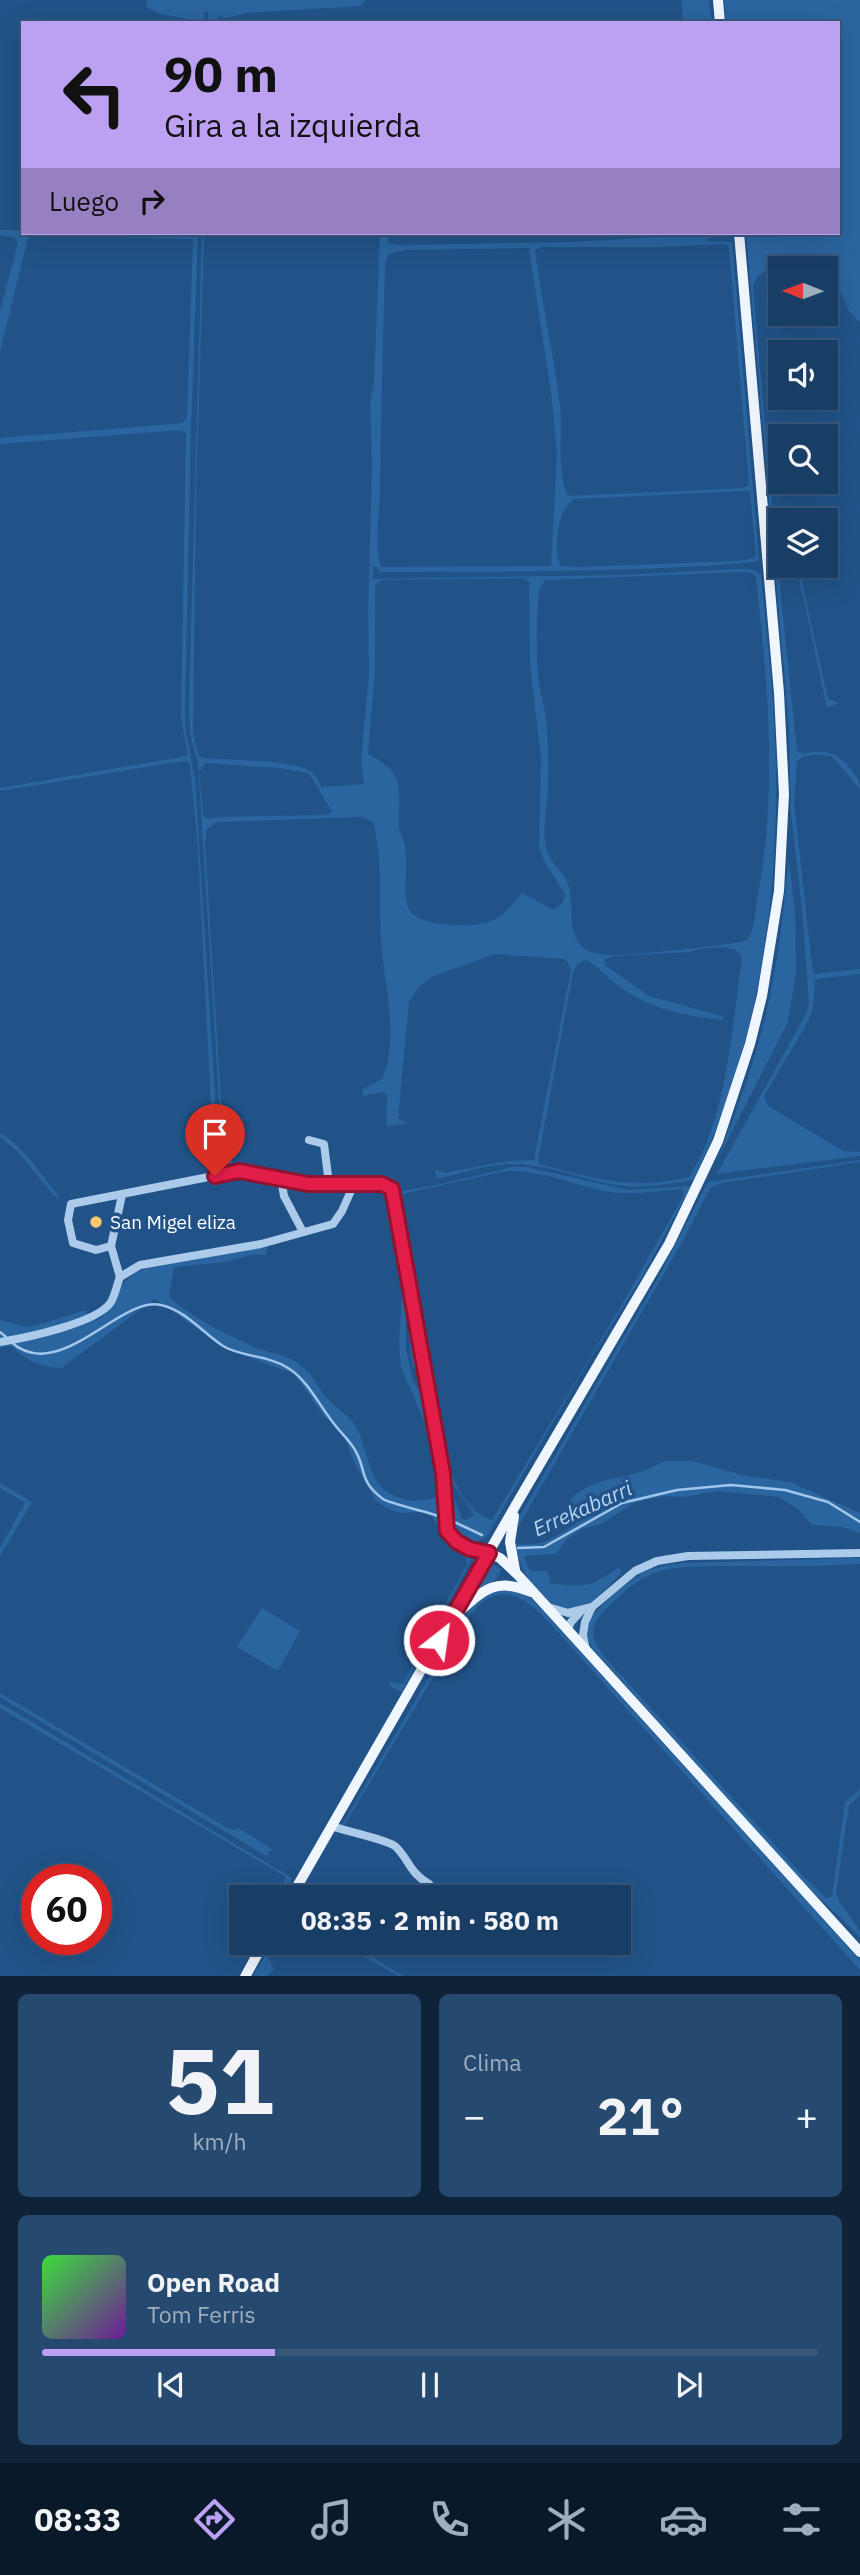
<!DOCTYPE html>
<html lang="es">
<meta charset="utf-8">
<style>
:root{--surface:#193e66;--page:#26496f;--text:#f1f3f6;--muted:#9faebf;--line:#37577a;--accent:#bca0f2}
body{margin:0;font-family:"IBM Plex Sans",sans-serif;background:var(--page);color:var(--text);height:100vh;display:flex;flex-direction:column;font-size:26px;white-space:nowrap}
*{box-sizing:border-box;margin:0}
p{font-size:23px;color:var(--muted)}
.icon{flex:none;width:38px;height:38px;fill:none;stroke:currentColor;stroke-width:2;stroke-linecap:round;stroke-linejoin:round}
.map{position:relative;height:1976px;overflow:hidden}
.side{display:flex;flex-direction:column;gap:18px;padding:18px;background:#0e2238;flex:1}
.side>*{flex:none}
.top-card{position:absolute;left:21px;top:21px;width:819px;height:214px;border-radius:0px;box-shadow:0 7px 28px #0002,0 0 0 2px var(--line);background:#bca0f2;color:#111;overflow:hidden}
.needle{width:46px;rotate:271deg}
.controls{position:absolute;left:768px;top:256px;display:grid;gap:14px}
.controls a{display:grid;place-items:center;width:70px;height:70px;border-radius:0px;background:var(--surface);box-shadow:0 7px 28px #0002,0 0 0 2px var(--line);font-size:35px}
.speed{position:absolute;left:21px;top:1864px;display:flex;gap:14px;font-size:35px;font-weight:700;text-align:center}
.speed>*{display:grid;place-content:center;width:91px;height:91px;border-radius:50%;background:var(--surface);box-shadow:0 7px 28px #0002,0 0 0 2px var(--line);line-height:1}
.speed .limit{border:10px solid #d22;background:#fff;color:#111}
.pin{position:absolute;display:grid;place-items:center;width:60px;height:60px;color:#fff;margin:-72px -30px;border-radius:50% 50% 50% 0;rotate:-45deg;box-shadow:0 0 7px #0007}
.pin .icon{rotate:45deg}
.me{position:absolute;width:77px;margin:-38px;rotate:30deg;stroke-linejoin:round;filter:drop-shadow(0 0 5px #0008)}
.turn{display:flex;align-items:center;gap:24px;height:147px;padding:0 28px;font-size:32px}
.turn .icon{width:91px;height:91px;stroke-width:2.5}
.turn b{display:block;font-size:49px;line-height:60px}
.then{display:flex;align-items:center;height:66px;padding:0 28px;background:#0003;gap:14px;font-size:26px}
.big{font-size:52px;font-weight:700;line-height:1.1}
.side .card{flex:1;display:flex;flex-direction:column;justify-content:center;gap:10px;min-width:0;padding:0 24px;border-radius:10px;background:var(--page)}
.side .dial{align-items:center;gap:0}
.dial b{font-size:91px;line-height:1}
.song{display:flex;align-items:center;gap:21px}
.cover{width:84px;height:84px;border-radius:10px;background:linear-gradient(135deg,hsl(120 70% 55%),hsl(280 70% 35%))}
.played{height:7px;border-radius:4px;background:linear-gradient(90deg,var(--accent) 30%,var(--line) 30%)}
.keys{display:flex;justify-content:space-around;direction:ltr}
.heat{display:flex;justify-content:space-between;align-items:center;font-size:38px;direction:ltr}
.side .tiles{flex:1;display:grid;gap:18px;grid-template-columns:1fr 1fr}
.card:last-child{grid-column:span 2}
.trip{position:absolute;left:229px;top:1885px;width:402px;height:70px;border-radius:0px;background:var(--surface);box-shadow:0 7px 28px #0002,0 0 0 2px var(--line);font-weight:700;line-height:70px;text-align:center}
.dock{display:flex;height:112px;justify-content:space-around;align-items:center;background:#0a1929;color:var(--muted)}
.dock .icon{width:49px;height:49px}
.dock .selected{color:var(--accent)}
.dock b{font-size:32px;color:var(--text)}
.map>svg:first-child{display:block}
.green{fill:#2b65a0;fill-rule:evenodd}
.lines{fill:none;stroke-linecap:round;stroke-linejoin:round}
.stream{stroke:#a0c6eb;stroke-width:2.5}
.minor{stroke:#accbea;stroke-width:8}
.major{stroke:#f0f6fe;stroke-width:10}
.route-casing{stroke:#92132f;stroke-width:18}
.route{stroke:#e11d48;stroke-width:12}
.poi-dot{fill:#f7c96d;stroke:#215388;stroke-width:2.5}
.labels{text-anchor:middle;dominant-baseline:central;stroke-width:7;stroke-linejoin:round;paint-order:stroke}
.poi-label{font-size:19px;fill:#fff;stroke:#215388;text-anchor:start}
.water-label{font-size:21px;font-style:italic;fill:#b8d5f2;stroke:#215388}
</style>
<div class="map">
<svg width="860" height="1977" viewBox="0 0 860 1977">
<rect width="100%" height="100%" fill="#215388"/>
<g class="green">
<path d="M147 0H366L361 6 246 13 226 18 219 16 213 23H208V12H204V23H195C185 14 162 19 147 7Z"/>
<path d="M681 0H709L712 23H683Z"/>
<path d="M724 0H860V323L849 311 831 270 826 268H780V271H765L755 280 753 288 775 541 780 548 777 559 797 751 801 753C826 752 833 748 851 769 856 776 860 780 860 789L832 756C820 755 807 752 797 761L794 804 813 973 816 974 860 969V974L815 979 813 1008 806 1025 764 1096 768 1106 843 1151 860 1152V1156L717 1174 794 1036 806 1014 809 1003 802 908 791 814 789 727 746 233H838V23H726Z"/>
<path d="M0 230H23V233H198L191 427 185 705V727L195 781 216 1113 233 1164 227 1163 229 1159 211 1106 198 848 190 765 188 761 171 763 0 791V788L188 756 181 718 186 434 181 430 0 444V438L183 423 187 417 193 239 35 235 28 238 0 352V311L18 243 14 237 0 235Z"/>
<path d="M202 233H204L196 491 193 732 198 754 202 758C225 760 291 760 308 770 315 773 318 781 322 787L364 784 361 759 369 674 368 608 372 465 370 403 374 382 380 233H388V243L398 245 572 242 731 233 706 239V241L732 242 759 560 755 562C630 573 505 571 380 572L375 566 373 567V579L623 575 739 569H751L761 574C767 642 776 712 776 781 777 915 754 1059 693 1180 667 1184 643 1189 617 1185 583 1180 551 1165 517 1164 490 1163 462 1173 437 1179L435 1169 444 1173 507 1161 534 1160 571 970 566 959 495 954 431 977 418 988 409 1002 398 1118 408 1124 386 1126 387 1095 383 1092 363 1096 362 1090 382 1079C400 1037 384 985 381 940 379 901 383 861 373 822L361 817 217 822 207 829 205 844 221 1100 235 1150 233 1151 219 1099 198 763 190 734 189 707ZM726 244 729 247 749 485 744 488 568 496C556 471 563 432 560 405 554 353 541 302 535 250L540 247H657ZM529 248 552 400 557 455 551 566 381 567C374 550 379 512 380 492 381 417 383 341 385 265L389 254 405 250ZM747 491 750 492 756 555 753 558 739 561 576 567 561 566C552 550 558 507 575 499ZM741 572 752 573 756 578C768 685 778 792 757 899 755 911 755 930 747 940 744 943 679 950 669 951 650 952 596 961 582 947 565 929 576 902 567 881 562 870 550 863 547 851 541 830 547 809 548 788 549 769 548 749 547 730 547 714 541 698 539 683 536 664 536 606 540 588L545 580ZM523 578 529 581 530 665 541 758 539 847 544 861 565 894 563 902 554 910 522 893C500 919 495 925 459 925 385 924 412 894 405 846 404 839 399 833 399 826 398 811 402 793 396 778 392 767 378 760 368 754L375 669V586L381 580ZM205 763 279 768 309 773 332 812 326 815 220 817 208 819 203 816 199 772ZM707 948C720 948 737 944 742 958 732 1025 727 1120 689 1177 633 1191 593 1178 539 1164L538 1159 573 973 577 964 586 960C598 966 605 976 616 984 648 1009 684 1016 724 1020L722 1016 649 996 605 965 604 960 612 956 688 952Z"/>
<path d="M792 565H798L828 699 839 703 827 708 804 600 797 574Z"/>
<path d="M789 861 795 911 796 972 788 1022 716 1163C732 1123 747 1083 759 1041 776 983 782 921 789 861Z"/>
<path d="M0 1133C25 1148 40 1174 59 1196L55 1197 19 1153 0 1137Z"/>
<path d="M860 1160V1162L722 1183 710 1188 685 1237 518 1527 517 1521 657 1280 708 1182Z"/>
<path d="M513 1167H526L628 1190 691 1186 642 1277 584 1369 487 1536 473 1544 459 1540 450 1527 447 1485H449L462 1519 467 1520 474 1515 451 1481 444 1461C428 1372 414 1283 396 1195L401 1191 437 1185ZM506 1171C541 1170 571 1184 604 1191 630 1196 656 1191 682 1189L684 1195 617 1313 492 1520C485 1517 478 1514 473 1509 433 1471 423 1327 415 1271 411 1247 400 1221 401 1197L402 1194Z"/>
<path d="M267 1246 266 1255 255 1254 226 1262 174 1267 169 1297C194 1319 227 1335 257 1348 278 1356 292 1354 309 1373 316 1381 320 1391 328 1399 336 1408 348 1415 355 1425 370 1451 367 1490 401 1498 414 1502 426 1501 438 1497L435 1461 428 1430 401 1367 399 1342 403 1278 406 1277V1349L413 1381 425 1397 435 1442 443 1526 468 1554 471 1560 401 1692 390 1686V1682L403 1684 463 1572 467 1564 465 1555 447 1541 432 1516 423 1512 401 1513 388 1509 375 1500 355 1464 342 1431 325 1417 294 1374 227 1349 155 1299 61 1368C39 1367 27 1360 11 1346L0 1348V1345L101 1318C125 1293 113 1280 151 1266Z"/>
<path d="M86 1310 89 1318 40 1331 0 1339V1320L25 1327 34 1326Z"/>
<path d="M412 1334 414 1339 422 1383C413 1371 407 1349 412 1334Z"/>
<path d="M666 1461H693L742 1475 790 1482 860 1513V1533L842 1527 812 1525 799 1510 779 1497 718 1491 685 1497 665 1496 636 1502 601 1524 582 1529 567 1539 556 1554 524 1556 530 1571H548L551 1584C585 1586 589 1589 618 1568L622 1571C616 1580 587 1608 577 1610 545 1615 519 1571 515 1544 546 1547 551 1538 576 1524L564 1511C578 1480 611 1481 640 1472 649 1469 657 1464 666 1461Z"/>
<path d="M0 1483 32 1502 0 1556V1548L25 1503 0 1488Z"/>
<path d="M860 1558V1564C815 1567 770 1566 725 1566 704 1567 682 1565 661 1571 640 1576 623 1592 608 1607 586 1628 591 1640 608 1661L806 1879 826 1898 832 1897 845 1802 860 1789V1795L849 1805 836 1893 839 1901 860 1931V1937L806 1885 593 1649C588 1641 586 1633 589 1623 593 1609 633 1578 646 1571 658 1566 672 1564 685 1563Z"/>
<path d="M492 1564 502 1569 494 1582 478 1590Z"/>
<path d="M504 1589 520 1592 532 1599 860 1960V1970L548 1621C522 1595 499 1580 471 1614L344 1826 342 1825 473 1603 494 1591Z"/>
<path d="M262 1608 300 1631 278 1671 237 1647Z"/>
<path d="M0 1693 224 1826 234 1830 238 1828 272 1849 266 1856 0 1697Z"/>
<path d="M0 1703 292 1878 283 1897H277L286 1877 0 1708Z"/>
<path d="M341 1943H347L404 1976H398Z"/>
<path d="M266 1954 274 1969 267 1976H253Z"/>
</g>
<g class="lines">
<g class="stream">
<path d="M0 1332 6 1337"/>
<path d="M11 1342C59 1385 121 1295 161 1305 185 1310 203 1333 223 1346 241 1357 268 1355 288 1368 308 1380 320 1407 335 1425 341 1433 350 1441 355 1450 367 1470 358 1480 383 1499 388 1503 428 1512 438 1516"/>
<path d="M450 1520 482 1535"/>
<path d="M518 1548 544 1547 622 1503 677 1490 731 1485 785 1490 828 1502 860 1522"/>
</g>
<g class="minor">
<path d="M309 1140 324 1144 329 1184"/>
<path d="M281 1179 284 1196 303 1232"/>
<path d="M122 1195 111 1246 96 1250 73 1243 68 1220 71 1204 239 1171 308 1184H382L392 1189 443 1473 447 1531C457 1546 472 1551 489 1553"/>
<path d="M111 1246 120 1277 140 1265 261 1244 333 1224 342 1211 354 1184"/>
<path d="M0 1342C25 1338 98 1323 111 1302 115 1295 117 1285 120 1277"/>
<path d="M548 1607 568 1613 592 1607"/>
<path d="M568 1629 571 1622 582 1610"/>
<path d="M586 1650 583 1635 585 1622 592 1607 635 1571 657 1561 688 1556 860 1553"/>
<path d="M332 1826C344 1831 390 1840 396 1847 410 1861 409 1872 429 1884"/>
</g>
<g class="major">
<path d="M718 0 720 23"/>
<path d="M514 1516 510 1542 515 1570"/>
<path d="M489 1553 500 1558 517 1574 860 1952"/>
<path d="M459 1612C484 1589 497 1577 531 1592"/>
<path d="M291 1897 517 1503 669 1244 718 1141 750 1044 762 996 779 891 784 794 779 693 739 233"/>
<path d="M245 1977 264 1942"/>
</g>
</g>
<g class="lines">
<defs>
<path id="route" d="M215 1176 239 1171 308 1184H382L392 1189 443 1473 447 1531 457 1542 470 1549 489 1553 439 1640"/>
</defs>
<use href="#route" class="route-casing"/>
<use href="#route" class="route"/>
</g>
<circle class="poi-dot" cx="96" cy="1222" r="7"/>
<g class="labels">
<g class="poi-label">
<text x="110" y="1222">San Migel eliza</text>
</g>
<g class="water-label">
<text transform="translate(582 1508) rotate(-24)">Errekabarri</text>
</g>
</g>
</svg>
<div class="controls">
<a><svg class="needle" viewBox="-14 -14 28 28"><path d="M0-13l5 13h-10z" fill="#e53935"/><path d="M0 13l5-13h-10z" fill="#9faebf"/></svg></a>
<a><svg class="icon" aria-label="sound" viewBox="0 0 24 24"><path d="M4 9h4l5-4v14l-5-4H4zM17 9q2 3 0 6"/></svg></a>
<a><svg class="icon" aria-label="search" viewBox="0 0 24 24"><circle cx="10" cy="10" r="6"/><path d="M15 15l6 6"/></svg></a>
<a><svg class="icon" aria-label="layers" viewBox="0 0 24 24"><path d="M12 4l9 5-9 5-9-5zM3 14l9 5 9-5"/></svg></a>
</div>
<div class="speed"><div class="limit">60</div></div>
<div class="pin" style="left:215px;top:1176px;background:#d93025"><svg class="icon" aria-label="arrive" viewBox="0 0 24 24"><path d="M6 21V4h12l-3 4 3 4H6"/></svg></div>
<svg class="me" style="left:439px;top:1640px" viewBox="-20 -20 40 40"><circle r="17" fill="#e11d48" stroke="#fff" stroke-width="3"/><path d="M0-11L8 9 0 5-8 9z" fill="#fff"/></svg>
<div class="trip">08:35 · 2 min · 580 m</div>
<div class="top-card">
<div class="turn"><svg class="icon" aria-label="left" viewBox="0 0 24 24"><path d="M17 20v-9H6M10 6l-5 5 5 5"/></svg><div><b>90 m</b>Gira a la izquierda</div></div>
<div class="then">Luego<svg class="icon" aria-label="right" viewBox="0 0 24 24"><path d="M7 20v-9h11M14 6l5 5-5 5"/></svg></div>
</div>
</div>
<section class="side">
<div class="tiles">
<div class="card dial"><b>51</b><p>km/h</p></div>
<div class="card"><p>Clima</p>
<div class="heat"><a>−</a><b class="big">21°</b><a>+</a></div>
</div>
<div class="card">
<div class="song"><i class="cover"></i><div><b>Open Road</b><p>Tom Ferris</p></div></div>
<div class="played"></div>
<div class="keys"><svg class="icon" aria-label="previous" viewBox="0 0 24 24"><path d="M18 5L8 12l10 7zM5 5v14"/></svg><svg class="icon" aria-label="pause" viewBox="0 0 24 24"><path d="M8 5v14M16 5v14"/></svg><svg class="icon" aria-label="next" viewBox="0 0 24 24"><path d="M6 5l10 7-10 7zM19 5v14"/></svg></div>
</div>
</div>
</section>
<nav class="dock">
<b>08:33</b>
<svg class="icon selected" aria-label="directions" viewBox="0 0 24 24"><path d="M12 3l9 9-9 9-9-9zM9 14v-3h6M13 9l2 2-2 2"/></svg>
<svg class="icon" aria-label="music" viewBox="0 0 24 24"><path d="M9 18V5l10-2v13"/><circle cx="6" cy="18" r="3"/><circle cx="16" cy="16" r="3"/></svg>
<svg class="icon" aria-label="phone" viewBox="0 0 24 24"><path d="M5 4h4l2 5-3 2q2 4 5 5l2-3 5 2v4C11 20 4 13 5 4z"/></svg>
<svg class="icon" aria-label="climate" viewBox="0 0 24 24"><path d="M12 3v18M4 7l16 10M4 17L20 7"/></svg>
<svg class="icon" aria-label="car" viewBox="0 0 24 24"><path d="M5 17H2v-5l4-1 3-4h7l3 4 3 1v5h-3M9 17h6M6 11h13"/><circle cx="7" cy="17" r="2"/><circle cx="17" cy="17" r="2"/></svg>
<svg class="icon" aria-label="filters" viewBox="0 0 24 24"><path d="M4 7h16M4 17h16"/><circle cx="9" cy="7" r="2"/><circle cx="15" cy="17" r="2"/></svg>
</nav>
